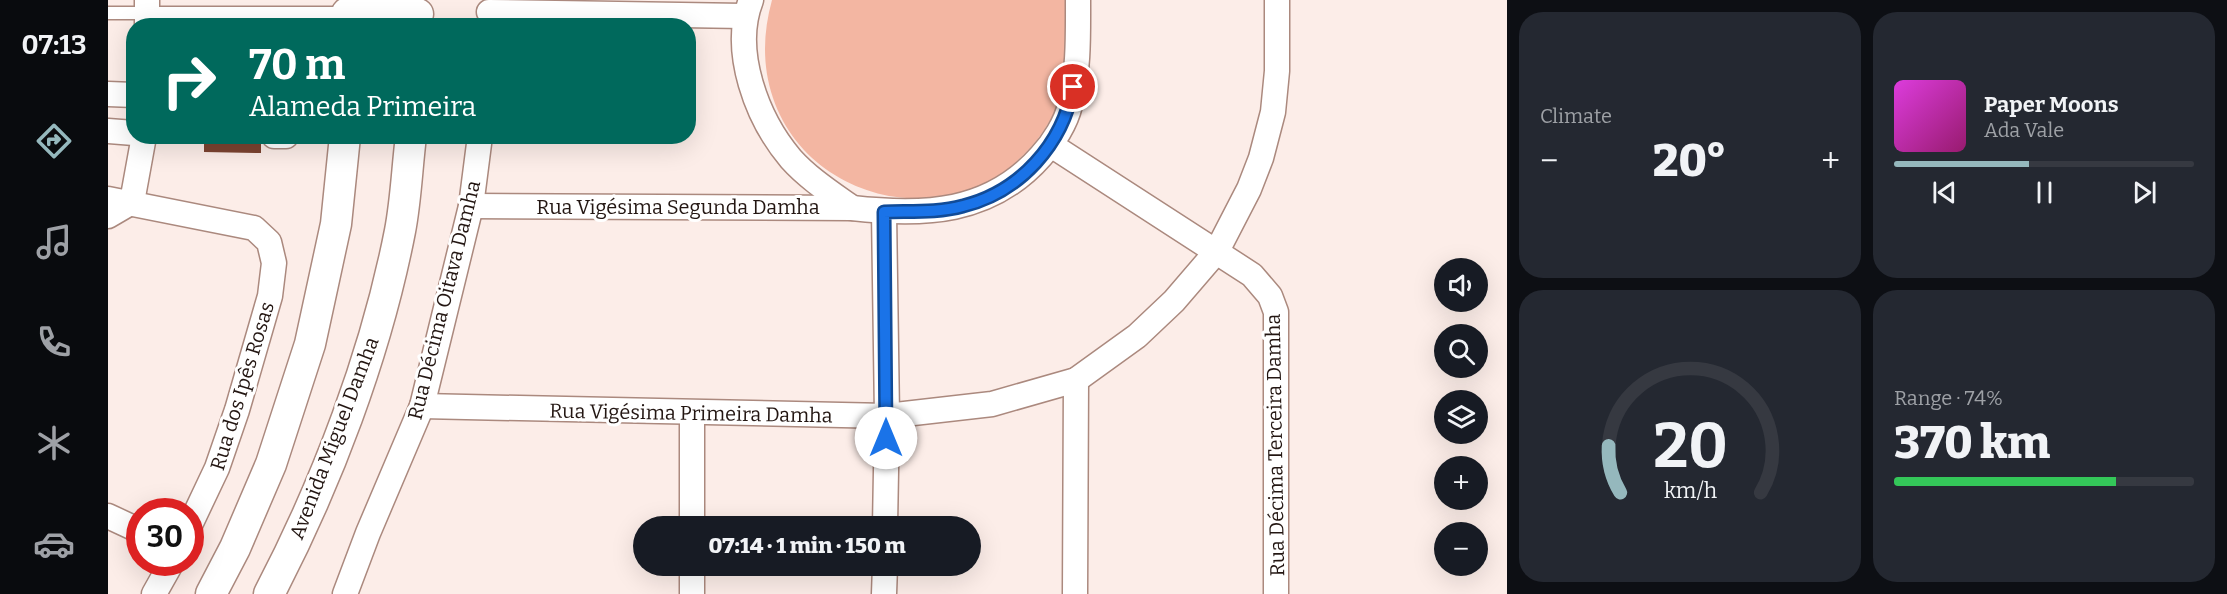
<!DOCTYPE html>
<meta charset="utf-8">
<style>
:root{--surface:#171b24;--page:#242831;--text:#f1f3f6;--muted:#9ea1a6;--line:#363941;--accent:#95b8bd}
body{margin:0;font-family:Bitter,serif;background:var(--page);color:var(--text);height:100vh;display:flex;flex-direction:column;font-size:22px;white-space:nowrap}
*{box-sizing:border-box;margin:0}
p{font-size:20px;color:var(--muted)}
.icon{flex:none;width:33px;height:33px;fill:none;stroke:currentColor;stroke-width:2;stroke-linecap:round;stroke-linejoin:round}
.map{position:relative;flex:1;overflow:hidden}
.side{display:flex;flex-direction:column;gap:12px;padding:12px;background:#0d0f14;width:720px}
.side>*{flex:none}
.banner{position:absolute;left:18px;top:18px;width:570px;height:126px;border-radius:24px;box-shadow:0 6px 24px #0002;background:#00695c;color:#fff;overflow:hidden}
.buttons{position:absolute;left:1326px;top:258px;display:grid;gap:12px}
.buttons a{display:grid;place-items:center;width:54px;height:54px;border-radius:50%;background:var(--surface);box-shadow:0 6px 24px #0002;font-size:30px}
.speed{position:absolute;left:18px;top:498px;display:flex;gap:12px;font-size:30px;font-weight:700;text-align:center}
.speed>*{display:grid;place-content:center;width:78px;height:78px;border-radius:50%;background:var(--surface);box-shadow:0 6px 24px #0002;line-height:1}
.speed .limit{border:9px solid #d22;background:#fff;color:#111}
.pin{position:absolute;display:grid;place-items:center;width:51px;height:51px;color:#fff;margin:-26px;border:3px solid #fff;border-radius:50%;box-shadow:0 2px 6px #0007}
.me{position:absolute;width:66px;margin:-33px;rotate:0deg;stroke-linejoin:round;filter:drop-shadow(0 0 4px #0008)}
.turn{display:flex;align-items:center;gap:21px;height:126px;padding:0 24px;font-size:27px}
.turn .icon{width:78px;height:78px;stroke-width:2.5}
.turn b{display:block;font-size:42px;line-height:51px}
.big{font-size:45px;font-weight:800;line-height:1.1}
.side .tile{flex:1;display:flex;flex-direction:column;justify-content:center;gap:9px;min-width:0;padding:0 21px;border-radius:24px;background:var(--page)}
.side .dial{align-items:center;gap:0}
.dial svg{height:156px;overflow:visible;fill:none;stroke:var(--line);stroke-width:7;stroke-linecap:round;text-anchor:middle}
.dial text{fill:var(--text);stroke:none}
.song{display:flex;align-items:center;gap:18px}
.cover{width:72px;height:72px;border-radius:9px;background:linear-gradient(135deg,hsl(300 70% 55%),hsl(320 70% 35%))}
.played{height:6px;border-radius:3px;background:linear-gradient(90deg,var(--accent) 45%,var(--line) 45%)}
.keys{display:flex;justify-content:space-around;direction:ltr}
.heat{display:flex;justify-content:space-between;align-items:center;font-size:33px;direction:ltr}
.charge{height:9px;border-radius:4px;background:linear-gradient(90deg,#34c759 74%,var(--line) 0)}
.side .tiles{flex:1;display:grid;gap:12px;grid-template-columns:repeat(2,1fr)}
.trip{position:absolute;left:525px;top:516px;width:348px;height:60px;border-radius:30px;background:var(--surface);box-shadow:0 6px 24px #0002;font-weight:800;line-height:60px;text-align:center}
main{display:flex;flex:1;min-height:0}
.tab-bar{display:flex;flex-direction:column;width:108px;justify-content:space-around;align-items:center;background:#090b0e;color:var(--muted)}
.tab-bar .icon{width:42px;height:42px}
.tab-bar .active{color:var(--accent)}
.tab-bar b{font-size:27px;color:var(--text)}
.map>svg:first-child{display:block}
.green{fill:#f3b6a2}
.building{fill:#7c4330}
.lines{fill:none;stroke-linecap:round;stroke-linejoin:round}
.service-casing{stroke:#ab897e;stroke-width:15}
.minor-casing{stroke:#ab897e;stroke-width:27}
.tertiary-casing{stroke:#ab897e;stroke-width:33}
.service{stroke:#fff;stroke-width:12}
.minor{stroke:#fff;stroke-width:24}
.tertiary{stroke:#fff;stroke-width:30}
.route-casing{stroke:#114b97;stroke-width:15}
.route{stroke:#1a73e8;stroke-width:10}
.labels{text-anchor:middle;dominant-baseline:central;stroke-width:6;stroke-linejoin:round;paint-order:stroke}
.street-label{font-size:20px;fill:#231612;stroke:#fff}
</style>
<main>
<nav class="tab-bar">
<b>07:13</b>
<svg class="icon active" aria-label="directions" viewBox="0 0 24 24"><path d="M12 3l9 9-9 9-9-9zM9 14v-3h6M13 9l2 2-2 2"/></svg>
<svg class="icon" aria-label="music" viewBox="0 0 24 24"><path d="M9 18V5l10-2v13"/><circle cx="6" cy="18" r="3"/><circle cx="16" cy="16" r="3"/></svg>
<svg class="icon" aria-label="phone" viewBox="0 0 24 24"><path d="M5 4h4l2 5-3 2q2 4 5 5l2-3 5 2v4C11 20 4 13 5 4z"/></svg>
<svg class="icon" aria-label="climate" viewBox="0 0 24 24"><path d="M12 3v18M4 7l16 10M4 17L20 7"/></svg>
<svg class="icon" aria-label="car" viewBox="0 0 24 24"><path d="M5 17H2v-5l4-1 3-4h7l3 4 3 1v5h-3M9 17h6M6 11h13"/><circle cx="7" cy="17" r="2"/><circle cx="17" cy="17" r="2"/></svg>
</nav>
<div class="map">
<svg width="1399" height="594" viewBox="0 0 1399 594">
<rect width="100%" height="100%" fill="#fcede8"/>
<path class="green" d="M664 0H960C960 30 963 62 955 90 946 121 926 148 901 168 822 229 698 195 665 98 654 65 655 33 664 0Z"/>
<path class="building" d="M96 136H153V153L96 152Z"/>
<g class="lines">
<defs>
<path id="service" d="M0 13H239"/>
<g id="minor">
<path d="M39 0V26"/>
<path d="M643 0C623 51 649 119 683 159 700 178 723 193 744 208"/>
<path d="M381 12 636 16"/>
<path d="M0 94 26 95"/>
<path d="M0 131 26 133"/>
<path d="M166 136H178"/>
<path d="M943 145 1144 275 1162 296 1168 312V594"/>
<path d="M0 199 146 228 161 242 166 263 162 296 129 410 109 468 82 525"/>
<path d="M363 206 744 208C816 216 882 214 933 156 945 143 958 123 962 105 971 70 970 35 970 0"/>
<path d="M776 212 779 416 777 526"/>
<path d="M0 216 24 202 36 136"/>
<path d="M314 406 779 416 884 404 968 380 1029 336 1066 301 1109 251 1141 189 1153 158 1165 112 1169 71V0"/>
<path d="M0 516 32 531"/>
<path d="M584 526V414"/>
<path d="M46 594 64 562"/>
<path d="M237 594 260 533 314 406 363 206 372 136"/>
<path d="M584 594V566"/>
<path d="M776 594 777 566"/>
<path d="M967 594 968 380"/>
</g>
<g id="tertiary">
<path d="M239 13 310 14"/>
<path d="M103 594 127 548 163 464 202 344 228 224 237 136"/>
<path d="M161 594C219 483 268 354 292 231 298 200 299 168 303 136"/>
</g>
</defs>
<use href="#service" class="service-casing"/>
<use href="#minor" class="minor-casing"/>
<use href="#tertiary" class="tertiary-casing"/>
<use href="#service" class="service"/>
<use href="#minor" class="minor"/>
<use href="#tertiary" class="tertiary"/>
</g>
<g class="lines">
<defs>
<path id="route" d="M778 438 776 212C802 211 830 213 855 206 912 192 955 144 965 87"/>
</defs>
<use href="#route" class="route-casing"/>
<use href="#route" class="route"/>
</g>
<g class="labels">
<g class="street-label">
<text x="570" y="207">Rua Vigésima Segunda Damha</text>
<text transform="translate(336 300) rotate(-76)">Rua Décima Oitava Damha</text>
<text transform="translate(134 386) rotate(-73)">Rua dos Ipês Rosas</text>
<text transform="translate(583 413) rotate(1)">Rua Vigésima Primeira Damha</text>
<text transform="translate(226 438) rotate(-69)">Avenida Miguel Damha</text>
<text transform="translate(1167 445) rotate(-91)">Rua Décima Terceira Damha</text>
</g>
</g>
</svg>
<div class="buttons">
<a><svg class="icon" aria-label="sound" viewBox="0 0 24 24"><path d="M4 9h4l5-4v14l-5-4H4zM17 9q2 3 0 6"/></svg></a>
<a><svg class="icon" aria-label="search" viewBox="0 0 24 24"><circle cx="10" cy="10" r="6"/><path d="M15 15l6 6"/></svg></a>
<a><svg class="icon" aria-label="layers" viewBox="0 0 24 24"><path d="M12 4l9 5-9 5-9-5zM3 14l9 5 9-5"/></svg></a>
<a>+</a>
<a>−</a>
</div>
<div class="speed"><div class="limit">30</div></div>
<div class="pin" style="left:965px;top:87px;background:#d93025"><svg class="icon" aria-label="arrive" viewBox="0 0 24 24"><path d="M6 21V4h12l-3 4 3 4H6"/></svg></div>
<svg class="me" style="left:778px;top:438px" viewBox="-20 -20 40 40"><circle r="19" fill="#fff"/><path d="M0-13L10 11 0 6-10 11z" fill="#1a73e8"/></svg>
<div class="trip">07:14 · 1 min · 150 m</div>
<div class="banner">
<div class="turn"><svg class="icon" aria-label="right" viewBox="0 0 24 24"><path d="M7 20v-9h11M14 6l5 5-5 5"/></svg><div><b>70 m</b>Alameda Primeira</div></div>
</div>
</div>
<section class="side">
<div class="tiles">
<div class="tile"><p>Climate</p>
<div class="heat"><a>−</a><b class="big">20°</b><a>+</a></div>
</div>
<div class="tile">
<div class="song"><i class="cover"></i><div><b>Paper Moons</b><p>Ada Vale</p></div></div>
<div class="played"></div>
<div class="keys"><svg class="icon" aria-label="previous" viewBox="0 0 24 24"><path d="M18 5L8 12l10 7zM5 5v14"/></svg><svg class="icon" aria-label="pause" viewBox="0 0 24 24"><path d="M8 5v14M16 5v14"/></svg><svg class="icon" aria-label="next" viewBox="0 0 24 24"><path d="M6 5l10 7-10 7zM19 5v14"/></svg></div>
</div>
<div class="tile dial"><svg viewBox="0 0 100 80">
<path d="M14 69A42 42 0 1 1 86 69"/>
<path d="M14 69A42 42 0 0 1 8 45" stroke="#95b8bd"/>
<text x="50" y="56" font-size="32" font-weight="700">20</text>
<text x="50" y="72" font-size="11">km/h</text>
</svg></div>
<div class="tile"><p>Range · 74%</p><b class="big">370 km</b><div class="charge"></div></div>
</div>
</section>
</main>
